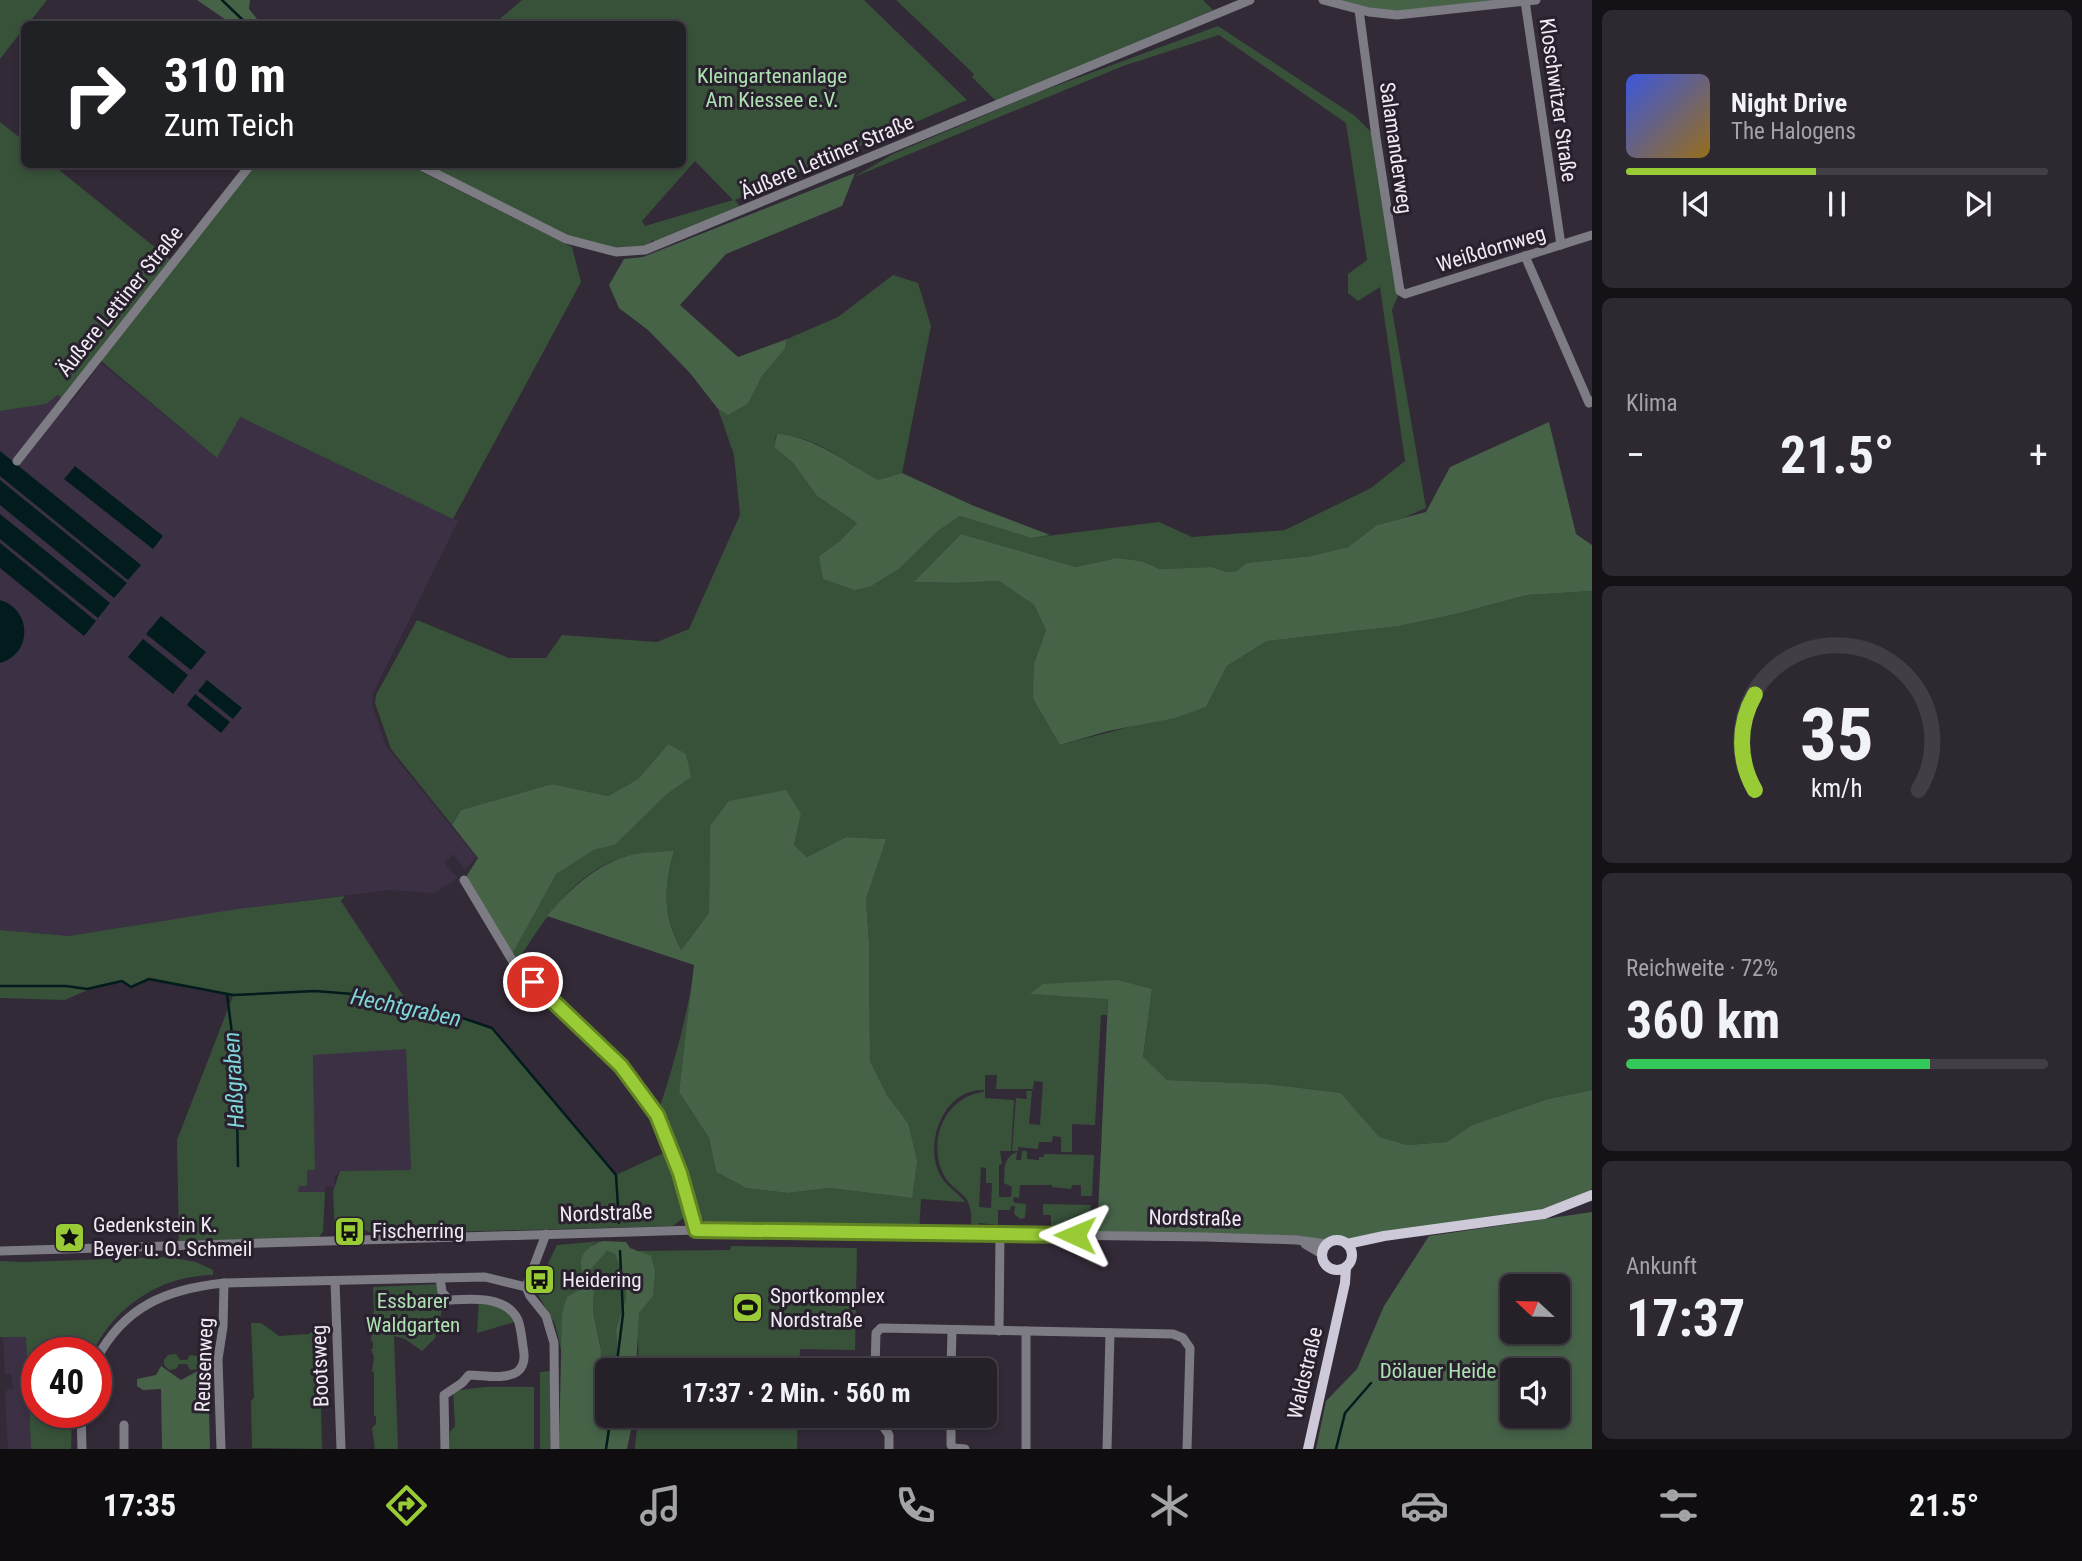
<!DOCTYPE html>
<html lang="de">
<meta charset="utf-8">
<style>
:root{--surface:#262029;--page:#2e2831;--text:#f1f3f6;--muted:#a4a3a8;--line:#423e46;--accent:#99cb36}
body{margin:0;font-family:"Roboto Condensed",sans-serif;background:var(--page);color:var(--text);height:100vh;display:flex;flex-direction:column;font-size:26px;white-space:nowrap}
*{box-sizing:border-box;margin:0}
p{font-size:23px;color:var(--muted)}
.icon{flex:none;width:38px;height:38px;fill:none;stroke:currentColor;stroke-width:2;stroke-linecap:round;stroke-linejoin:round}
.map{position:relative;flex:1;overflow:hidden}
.details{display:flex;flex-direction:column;gap:10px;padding:10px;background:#151217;width:490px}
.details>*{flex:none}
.hud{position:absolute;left:21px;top:21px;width:665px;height:147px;border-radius:10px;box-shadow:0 4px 10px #0003,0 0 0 2px var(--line);background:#202124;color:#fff;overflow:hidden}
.needle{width:46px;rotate:292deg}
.tools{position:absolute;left:1500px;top:1274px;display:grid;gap:14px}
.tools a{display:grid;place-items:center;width:70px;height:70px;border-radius:10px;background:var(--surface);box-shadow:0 4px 10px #0003,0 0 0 2px var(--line);font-size:35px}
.speed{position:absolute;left:21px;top:1337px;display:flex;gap:14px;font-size:35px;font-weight:700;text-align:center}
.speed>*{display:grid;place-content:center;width:91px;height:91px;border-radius:50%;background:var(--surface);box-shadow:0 4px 10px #0003,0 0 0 2px var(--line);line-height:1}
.speed .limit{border:10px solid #d22;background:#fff;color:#111}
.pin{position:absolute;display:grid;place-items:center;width:60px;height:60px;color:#fff;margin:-30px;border:4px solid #fff;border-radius:50%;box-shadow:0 2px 7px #0007}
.me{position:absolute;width:77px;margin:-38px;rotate:271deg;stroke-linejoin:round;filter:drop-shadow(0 0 5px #0008)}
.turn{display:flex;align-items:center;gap:24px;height:147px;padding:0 28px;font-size:32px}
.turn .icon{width:91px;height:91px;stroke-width:2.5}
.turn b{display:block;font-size:49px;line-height:60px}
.big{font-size:52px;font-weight:700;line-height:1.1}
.details .widget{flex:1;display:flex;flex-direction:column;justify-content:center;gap:10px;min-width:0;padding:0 24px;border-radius:10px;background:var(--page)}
.details .dial{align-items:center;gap:0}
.dial svg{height:182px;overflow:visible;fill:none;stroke:var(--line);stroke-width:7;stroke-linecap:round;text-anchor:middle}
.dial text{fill:var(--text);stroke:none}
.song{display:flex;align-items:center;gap:21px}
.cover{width:84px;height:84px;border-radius:10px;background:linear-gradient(135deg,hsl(230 70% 55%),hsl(40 70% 35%))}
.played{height:7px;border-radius:4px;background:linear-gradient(90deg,var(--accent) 45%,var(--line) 45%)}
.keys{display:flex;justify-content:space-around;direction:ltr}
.heat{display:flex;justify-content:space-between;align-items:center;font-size:38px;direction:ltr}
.charge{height:10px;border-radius:5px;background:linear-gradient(90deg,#34c759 72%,var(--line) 0)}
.trip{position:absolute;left:595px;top:1358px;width:402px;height:70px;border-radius:10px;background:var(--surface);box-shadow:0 4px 10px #0003,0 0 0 2px var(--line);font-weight:700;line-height:70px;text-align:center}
.menu{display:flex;height:112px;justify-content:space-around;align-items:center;background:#0f0d10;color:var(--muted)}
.menu .icon{width:49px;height:49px}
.menu .selected{color:var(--accent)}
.menu b{font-size:32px;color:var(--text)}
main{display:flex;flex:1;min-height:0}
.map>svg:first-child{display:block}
.built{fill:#3c3144}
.green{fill:#38523a;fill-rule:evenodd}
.forest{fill:#466348;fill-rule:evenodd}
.water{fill:#021b1c}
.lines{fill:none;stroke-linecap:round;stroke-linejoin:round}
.stream{stroke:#021b1c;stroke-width:2.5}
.minor{stroke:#7d7b83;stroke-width:9}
.major{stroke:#cdc9d9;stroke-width:10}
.route-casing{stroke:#638423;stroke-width:18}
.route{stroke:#99cb36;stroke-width:12}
.labels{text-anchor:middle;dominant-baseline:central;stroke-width:6;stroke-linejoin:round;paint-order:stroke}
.park-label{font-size:21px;fill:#aee1b1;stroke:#28202d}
.street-label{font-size:21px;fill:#efeaf3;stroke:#28202d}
.poi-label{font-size:21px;fill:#efeaf3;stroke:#28202d;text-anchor:start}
.water-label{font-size:23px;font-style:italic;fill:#7fd6d8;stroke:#28202d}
</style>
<main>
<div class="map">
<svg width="1592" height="1449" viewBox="0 0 1592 1449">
<rect width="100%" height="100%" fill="#322a37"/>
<g class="built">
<path d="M101 363 217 458 239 417 458 521 373 693 372 704 386 746 476 857 465 870 453 854 444 863 458 878 434 893 388 890 237 909 69 936 0 930V411L46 404 59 395 70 404Z"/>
<path d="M406 1048 411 1170 340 1171 334 1178V1187L326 1186 325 1192H298V1186L307 1170 315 1169 313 1055Z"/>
<path d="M3 1337H26L31 1449H8L5 1393 8 1389H13L11 1374H5Z"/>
</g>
<g class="green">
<path d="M0 0H47L28 24H24V28L0 59Z"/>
<path d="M522 0H864L967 100 735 200 741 208 656 243 653 240C648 244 641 250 635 251 592 261 460 186 417 165L682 164V24H494ZM695 161 733 200 645 226 642 221Z"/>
<path d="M896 0H1203L1213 10 996 101 972 77 974 74Z"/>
<path d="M1218 26 1355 116 1376 137 1400 291 1392 310 1426 508 1403 518 1377 525 1348 547 1311 556 1246 563 1237 571 1227 572 1212 567 1160 569 1141 561 1118 558 1076 567 961 534 915 582 954 583 999 581 1034 605 1046 630 1034 663 1060 745 1206 707 1227 666 1267 641 1399 626 1456 614 1527 595 1592 591V1090L1548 1099 1472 1125 1447 1142 1407 1145 1379 1138 1341 1093 1267 1084 1167 1080 1143 1058 1152 989 1044 984 1031 994 1108 998 1107 1015H1101L1095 1125 1072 1124V1152H1061V1137L1053 1136 1052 1142H1039L1038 1149 1018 1147V1151H1012L1016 1098 1027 1099 1026 1091H1032L1029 1124 1040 1125 1043 1082 1034 1081 1033 1089H996L997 1075H985V1098L1014 1100 1011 1151H1000L1002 1164 999 1165V1197H1011L1012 1187 1004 1183C1005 1170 1002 1158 1017 1152L1016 1160H1021L1022 1151H1027V1159L1039 1160V1157H1044V1154L1094 1155 1092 1196H1081V1185H1072L1071 1189 1052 1187V1185H1020L1019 1198 1014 1197 1013 1200 1015 1203 1026 1204 1025 1218 1020 1219 1014 1214 1015 1206H1011L1010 1210H998V1225L979 1223 978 1225 971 1224C974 1188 951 1196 941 1169 929 1135 947 1097 983 1092L984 1090C945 1088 924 1141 939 1173 945 1186 957 1191 965 1202L921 1199 919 1232 854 1231 704 1222 672 1157 687 1215 673 1226 373 1234 365 1230H340L335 1234 333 1192 340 1171 411 1170 406 1049 313 1055 315 1170H307V1186H299L298 1192H325L323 1232 319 1237 179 1243 177 1140 233 996 149 979 131 987 122 981 99 985 65 1000 0 998V930L69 936 237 909 345 896 341 901 409 1005 454 1015 492 1028 616 1175 670 1150 657 1115C674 1066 687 1017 695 965L679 1092 709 1138 716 1172 746 1188 788 1193 829 1188 912 1198 908 1123 887 1095 870 1061 869 942 866 899 885 839 846 837 807 857 794 845 801 814 710 826 709 913 680 951C665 909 661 896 674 852 661 853 648 852 636 854 577 865 545 919 515 965L510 958 555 874 594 850 615 845 667 794 690 777 668 744 638 779 608 796 552 784 461 810 452 825 391 749 375 703 376 695 417 620 509 658H546L562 635 657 642 689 629 740 515 734 455 718 409 728 415 748 404 762 376 785 349 787 339 838 317 893 275 918 283 931 326 902 473 878 480C846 463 815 434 776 435L774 447 793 463 817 496 857 523 840 541 819 556 900 568 938 531 960 516 1031 538 1159 522 1192 537 1285 530 1371 488 1405 461 1380 287 1358 301 1348 293V274L1367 260 1346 123 1219 35 1123 66 854 177 893 154 1039 92ZM981 1167 986 1168V1183H992L991 1208 979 1207Z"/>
<path d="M0 122 24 141V164L53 165 172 261 253 165H408L572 247 581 282 453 519 240 417 217 458 100 360 64 400 58 395 46 404 0 411Z"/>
<path d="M1043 1204 1091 1205 1090 1228 1051 1227V1215H1043Z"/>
<path d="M603 1241 593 1244 594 1264 607 1251 615 1254 625 1282 626 1298 616 1329 617 1351 614 1370H607V1435L600 1388 601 1349 593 1312 594 1289 562 1313V1353L555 1324 538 1295 547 1274 544 1272 557 1245Z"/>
<path d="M731 1246 857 1248 855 1350 800 1349 799 1370H639L635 1251 730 1250Z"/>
<path d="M168 1257 196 1262 213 1270V1275C160 1276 116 1305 92 1353H37V1412H72L71 1449H31L26 1337H0V1261L23 1262Z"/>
<path d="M441 1284 445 1298 435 1338 422 1351 405 1339 394 1336 398 1449H375L372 1428 376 1424V1416H374V1372H372L374 1357 371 1349H373V1342L371 1341 372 1326 370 1320 374 1312 373 1287Z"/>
<path d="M479 1299 495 1302 518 1321 477 1333Z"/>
<path d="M251 1323H261L279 1336 309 1334 319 1326 322 1449 252 1448 251 1401 254 1398Z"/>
<path d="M176 1354 180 1360H187L190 1355 198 1356 200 1365 197 1369 190 1370 187 1364H179L176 1369 169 1370 164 1365V1360L168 1355Z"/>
<path d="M550 1371 551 1449H540V1372Z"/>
<path d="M484 1387H534V1449H450V1432L455 1426 453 1391Z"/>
<path d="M638 1416H798L797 1449H635Z"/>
</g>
<g class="forest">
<path d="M197 0H250L249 9 261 24H232Z"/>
<path d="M1326 0H1536L1397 15Z"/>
<path d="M855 173 842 206 726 254 680 305 738 357 787 339 785 349 762 376 748 404 728 415 718 409 690 373 648 330 619 308 609 285 624 259 643 257Z"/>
<path d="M1549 422 1576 534 1592 545V591L1527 595 1456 614 1399 626 1267 641 1227 666 1206 707 1175 718 1108 731 1060 745 1033 698 1034 663 1046 630 1034 605 999 581 954 583 914 582 961 534 1076 567 1117 558 1141 561 1160 569 1212 567 1227 572 1237 571 1246 563 1311 556 1348 547 1377 525 1426 512 1450 467Z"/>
<path d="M777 434C816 437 845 462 878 480L902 473 974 506 1050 535 1031 538 960 516 938 531 900 568 871 586 855 590 823 579 819 556 840 541 857 523 817 496 793 463 774 447Z"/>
<path d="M668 744 686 754 691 777 667 794 615 845 594 850 556 874 510 958 464 880 478 858 452 825 461 810 552 784 608 796 638 779Z"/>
<path d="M786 790 801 814 794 845 807 857 846 837 886 839 866 899 869 942 870 1061 887 1095 908 1123 917 1161 912 1198 829 1188 788 1193 746 1188 716 1172 709 1138 679 1092 694 965 547 916C571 888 598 862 635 854 648 852 662 852 674 851 663 890 663 914 681 950L709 913 710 826 729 801Z"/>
<path d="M1117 980 1152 989 1143 1057 1167 1080 1267 1084 1341 1093 1379 1137 1407 1145 1447 1142 1472 1125 1548 1099 1592 1090V1189L1551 1208 1355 1240 1097 1235 1108 999 1030 994 1043 984Z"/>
<path d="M1592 1212V1449H1316L1326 1401 1357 1369 1384 1306 1429 1236ZM1512 1286H1558V1332H1512ZM1512 1370H1558V1416H1512Z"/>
<path d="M603 1241 626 1242 630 1248 651 1256 655 1271 653 1296 639 1313 636 1370H614L617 1351 616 1329 626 1298 625 1282 615 1254 607 1251 590 1270 583 1272C576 1255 588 1246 603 1241Z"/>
<path d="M583 1288 594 1289 593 1312 601 1350 600 1388 603 1421 607 1432 609 1416H634L627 1449H559L562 1313 567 1297Z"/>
<path d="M161 1366 181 1380 196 1372 208 1371 210 1449H162L161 1389 143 1390 137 1386V1379L156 1375Z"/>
</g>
<g class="water">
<path d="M0 451 141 565 128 580 0 476Z"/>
<path d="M75 466 163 536 153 549 64 479Z"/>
<path d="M0 480 127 583 114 598 0 505Z"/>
<path d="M0 514 110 603 98 618 0 539Z"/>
<path d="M0 543 96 621 84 636 0 568Z"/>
<path d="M0 600C32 609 33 654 0 663Z"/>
<path d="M161 616 206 652 191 670 146 634Z"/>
<path d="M143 639 188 675 173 694 128 657Z"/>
<path d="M207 680 242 708 233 719 198 691Z"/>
<path d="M195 694 230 722 221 733 187 705Z"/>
</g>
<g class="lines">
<g class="stream">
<path d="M222 0 247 24"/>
<path d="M0 986H66L87 989 122 981 131 987 149 979 233 995 315 991 365 995 454 1015 492 1028 616 1175 619 1223"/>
<path d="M227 995 237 1072 231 1097 237 1110 238 1166"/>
<path d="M616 1370 623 1314 620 1251"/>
<path d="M606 1449 611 1416"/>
<path d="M1336 1449 1345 1413 1371 1383"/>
</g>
<g class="minor">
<path d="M1323 0 1369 12 1397 15 1536 0"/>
<path d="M1525 1 1561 245"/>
<path d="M1359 10 1376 137 1400 291 1405 294 1592 235"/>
<path d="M417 164 566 239 616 252 645 250 1250 0"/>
<path d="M1525 256 1589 403 1592 401"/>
<path d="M17 461 251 164"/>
<path d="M464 880 515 965 621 1066 657 1115 680 1173 696 1230"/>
<path d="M546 1234 526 1287 530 1296 546 1316 554 1343 555 1449"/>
<path d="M1305 1244 1322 1254"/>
<path d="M0 1251 696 1230 1206 1237 1297 1240 1326 1244"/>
<path d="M440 1278 442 1292 449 1300C472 1299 506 1295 518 1320 521 1328 522 1339 523 1347 525 1356 525 1366 517 1372 505 1380 482 1375 469 1375L462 1383 444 1395 445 1449"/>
<path d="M335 1281 341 1449"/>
<path d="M999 1331 1000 1234"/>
<path d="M1026 1331V1449"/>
<path d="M96 1360C124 1306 167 1289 224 1283L485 1277 526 1287"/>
<path d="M875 1370 876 1333 881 1328 1173 1334 1183 1338 1190 1348 1187 1449"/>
<path d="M951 1370 952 1330"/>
<path d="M81 1412 82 1449"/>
<path d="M876 1416 889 1435V1449"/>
<path d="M951 1416V1445L954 1448 965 1449"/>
<path d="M124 1425V1449"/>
<path d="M221 1449 218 1359 223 1327 224 1283"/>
<path d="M1107 1449 1110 1333"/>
</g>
<g class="major">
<circle cx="1337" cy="1255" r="15"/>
<path d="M1347 1244 1384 1236 1544 1214 1592 1195"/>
<path d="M1308 1449 1345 1283 1346 1267"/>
</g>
</g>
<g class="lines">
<defs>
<path id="route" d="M533 982 621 1066 657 1115 680 1173 696 1230 1075 1235"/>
</defs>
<use href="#route" class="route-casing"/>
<use href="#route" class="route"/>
</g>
<defs>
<symbol id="bus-square" viewBox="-11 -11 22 22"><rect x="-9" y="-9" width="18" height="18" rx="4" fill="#99cb36" stroke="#28202d"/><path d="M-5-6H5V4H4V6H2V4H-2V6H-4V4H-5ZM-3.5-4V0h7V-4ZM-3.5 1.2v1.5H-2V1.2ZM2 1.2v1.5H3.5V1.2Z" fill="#111"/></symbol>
<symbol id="sight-square" viewBox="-11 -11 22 22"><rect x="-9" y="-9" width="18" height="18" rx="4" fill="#99cb36" stroke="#28202d"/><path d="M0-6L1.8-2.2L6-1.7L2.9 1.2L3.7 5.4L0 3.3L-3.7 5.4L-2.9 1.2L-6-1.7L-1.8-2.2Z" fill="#111"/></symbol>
<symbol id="stadium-square" viewBox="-11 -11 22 22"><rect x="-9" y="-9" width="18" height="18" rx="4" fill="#99cb36" stroke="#28202d"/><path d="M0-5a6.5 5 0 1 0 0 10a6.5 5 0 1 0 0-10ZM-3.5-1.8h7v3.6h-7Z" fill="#111"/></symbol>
</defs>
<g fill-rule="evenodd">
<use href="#bus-square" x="332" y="1214" width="35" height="35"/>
<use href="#sight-square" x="52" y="1220" width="35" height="35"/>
<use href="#bus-square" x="522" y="1262" width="35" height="35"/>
<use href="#stadium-square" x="730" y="1290" width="35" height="35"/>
</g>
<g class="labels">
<g class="park-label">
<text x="772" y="76">Kleingartenanlage<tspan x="772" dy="24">Am Kiessee e.V.</tspan></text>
<text x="413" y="1301">Essbarer<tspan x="413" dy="24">Waldgarten</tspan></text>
<text x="1438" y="1371">Dölauer Heide</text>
</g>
<g class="street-label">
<text transform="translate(1558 100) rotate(82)">Kloschwitzer Straße</text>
<text transform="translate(1396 148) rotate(82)">Salamanderweg</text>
<text transform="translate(827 157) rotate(-23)">Äußere Lettiner Straße</text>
<text transform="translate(1491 249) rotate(-17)">Weißdornweg</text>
<text transform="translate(120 301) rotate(-51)">Äußere Lettiner Straße</text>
<text transform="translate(606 1213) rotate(-2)">Nordstraße</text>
<text transform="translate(1195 1218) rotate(1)">Nordstraße</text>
<text transform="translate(204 1365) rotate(-88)">Reusenweg</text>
<text transform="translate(320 1366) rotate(-92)">Bootsweg</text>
<text transform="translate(1305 1373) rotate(-77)">Waldstraße</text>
</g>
<g class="poi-label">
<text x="93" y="1225">Gedenkstein K.<tspan x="93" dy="24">Beyer u. O. Schmeil</tspan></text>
<text x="372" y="1231">Fischerring</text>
<text x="562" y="1280">Heidering</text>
<text x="770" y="1296">Sportkomplex<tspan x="770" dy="24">Nordstraße</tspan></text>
</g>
<g class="water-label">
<text transform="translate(406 1008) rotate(12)">Hechtgraben</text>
<text transform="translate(234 1080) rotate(-93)">Haßgraben</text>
</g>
</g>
</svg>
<div class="tools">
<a><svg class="needle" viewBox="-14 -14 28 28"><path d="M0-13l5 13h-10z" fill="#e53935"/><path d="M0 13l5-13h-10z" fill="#a4a3a8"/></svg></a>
<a><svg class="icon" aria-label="sound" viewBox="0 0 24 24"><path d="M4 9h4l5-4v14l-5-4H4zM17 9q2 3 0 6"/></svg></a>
</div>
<div class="speed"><div class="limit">40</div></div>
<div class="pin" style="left:533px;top:982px;background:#d93025"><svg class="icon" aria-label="arrive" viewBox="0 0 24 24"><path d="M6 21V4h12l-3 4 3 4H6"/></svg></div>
<svg class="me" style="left:1075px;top:1235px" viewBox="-20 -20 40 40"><path d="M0-17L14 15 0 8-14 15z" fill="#99cb36" stroke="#fff" stroke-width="4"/></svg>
<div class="trip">17:37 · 2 Min. · 560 m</div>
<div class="hud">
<div class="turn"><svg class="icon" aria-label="right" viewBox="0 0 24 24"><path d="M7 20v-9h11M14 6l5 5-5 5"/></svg><div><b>310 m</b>Zum Teich</div></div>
</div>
</div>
<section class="details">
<div class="widget">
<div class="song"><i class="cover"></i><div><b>Night Drive</b><p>The Halogens</p></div></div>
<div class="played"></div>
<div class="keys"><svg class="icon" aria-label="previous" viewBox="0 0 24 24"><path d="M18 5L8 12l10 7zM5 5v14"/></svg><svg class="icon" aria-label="pause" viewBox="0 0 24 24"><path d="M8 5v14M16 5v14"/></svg><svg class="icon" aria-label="next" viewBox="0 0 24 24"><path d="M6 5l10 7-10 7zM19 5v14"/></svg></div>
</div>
<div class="widget"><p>Klima</p>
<div class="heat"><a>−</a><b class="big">21.5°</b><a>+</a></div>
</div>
<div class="widget dial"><svg viewBox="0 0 100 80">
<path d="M14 69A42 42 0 1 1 86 69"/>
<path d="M14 69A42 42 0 0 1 14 27" stroke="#99cb36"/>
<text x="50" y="56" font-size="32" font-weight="700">35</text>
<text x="50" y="72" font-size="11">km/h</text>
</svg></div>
<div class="widget"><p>Reichweite · 72%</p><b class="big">360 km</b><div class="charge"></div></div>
<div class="widget"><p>Ankunft</p><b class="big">17:37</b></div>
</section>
</main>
<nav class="menu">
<b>17:35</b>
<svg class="icon selected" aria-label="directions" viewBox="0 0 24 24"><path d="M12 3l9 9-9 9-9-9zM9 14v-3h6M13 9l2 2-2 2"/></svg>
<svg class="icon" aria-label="music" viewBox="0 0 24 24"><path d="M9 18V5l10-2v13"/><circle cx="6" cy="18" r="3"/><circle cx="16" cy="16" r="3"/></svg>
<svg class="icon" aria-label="phone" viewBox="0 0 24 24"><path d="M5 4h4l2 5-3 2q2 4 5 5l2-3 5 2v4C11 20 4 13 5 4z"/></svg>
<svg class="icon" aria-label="climate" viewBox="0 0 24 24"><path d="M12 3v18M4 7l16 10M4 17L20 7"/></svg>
<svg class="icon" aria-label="car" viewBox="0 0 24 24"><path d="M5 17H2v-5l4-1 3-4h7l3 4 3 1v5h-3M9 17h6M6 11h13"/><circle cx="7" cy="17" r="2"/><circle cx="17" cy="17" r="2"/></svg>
<svg class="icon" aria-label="filters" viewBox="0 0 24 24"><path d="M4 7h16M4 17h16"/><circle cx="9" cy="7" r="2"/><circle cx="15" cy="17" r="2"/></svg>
<b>21.5°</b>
</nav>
